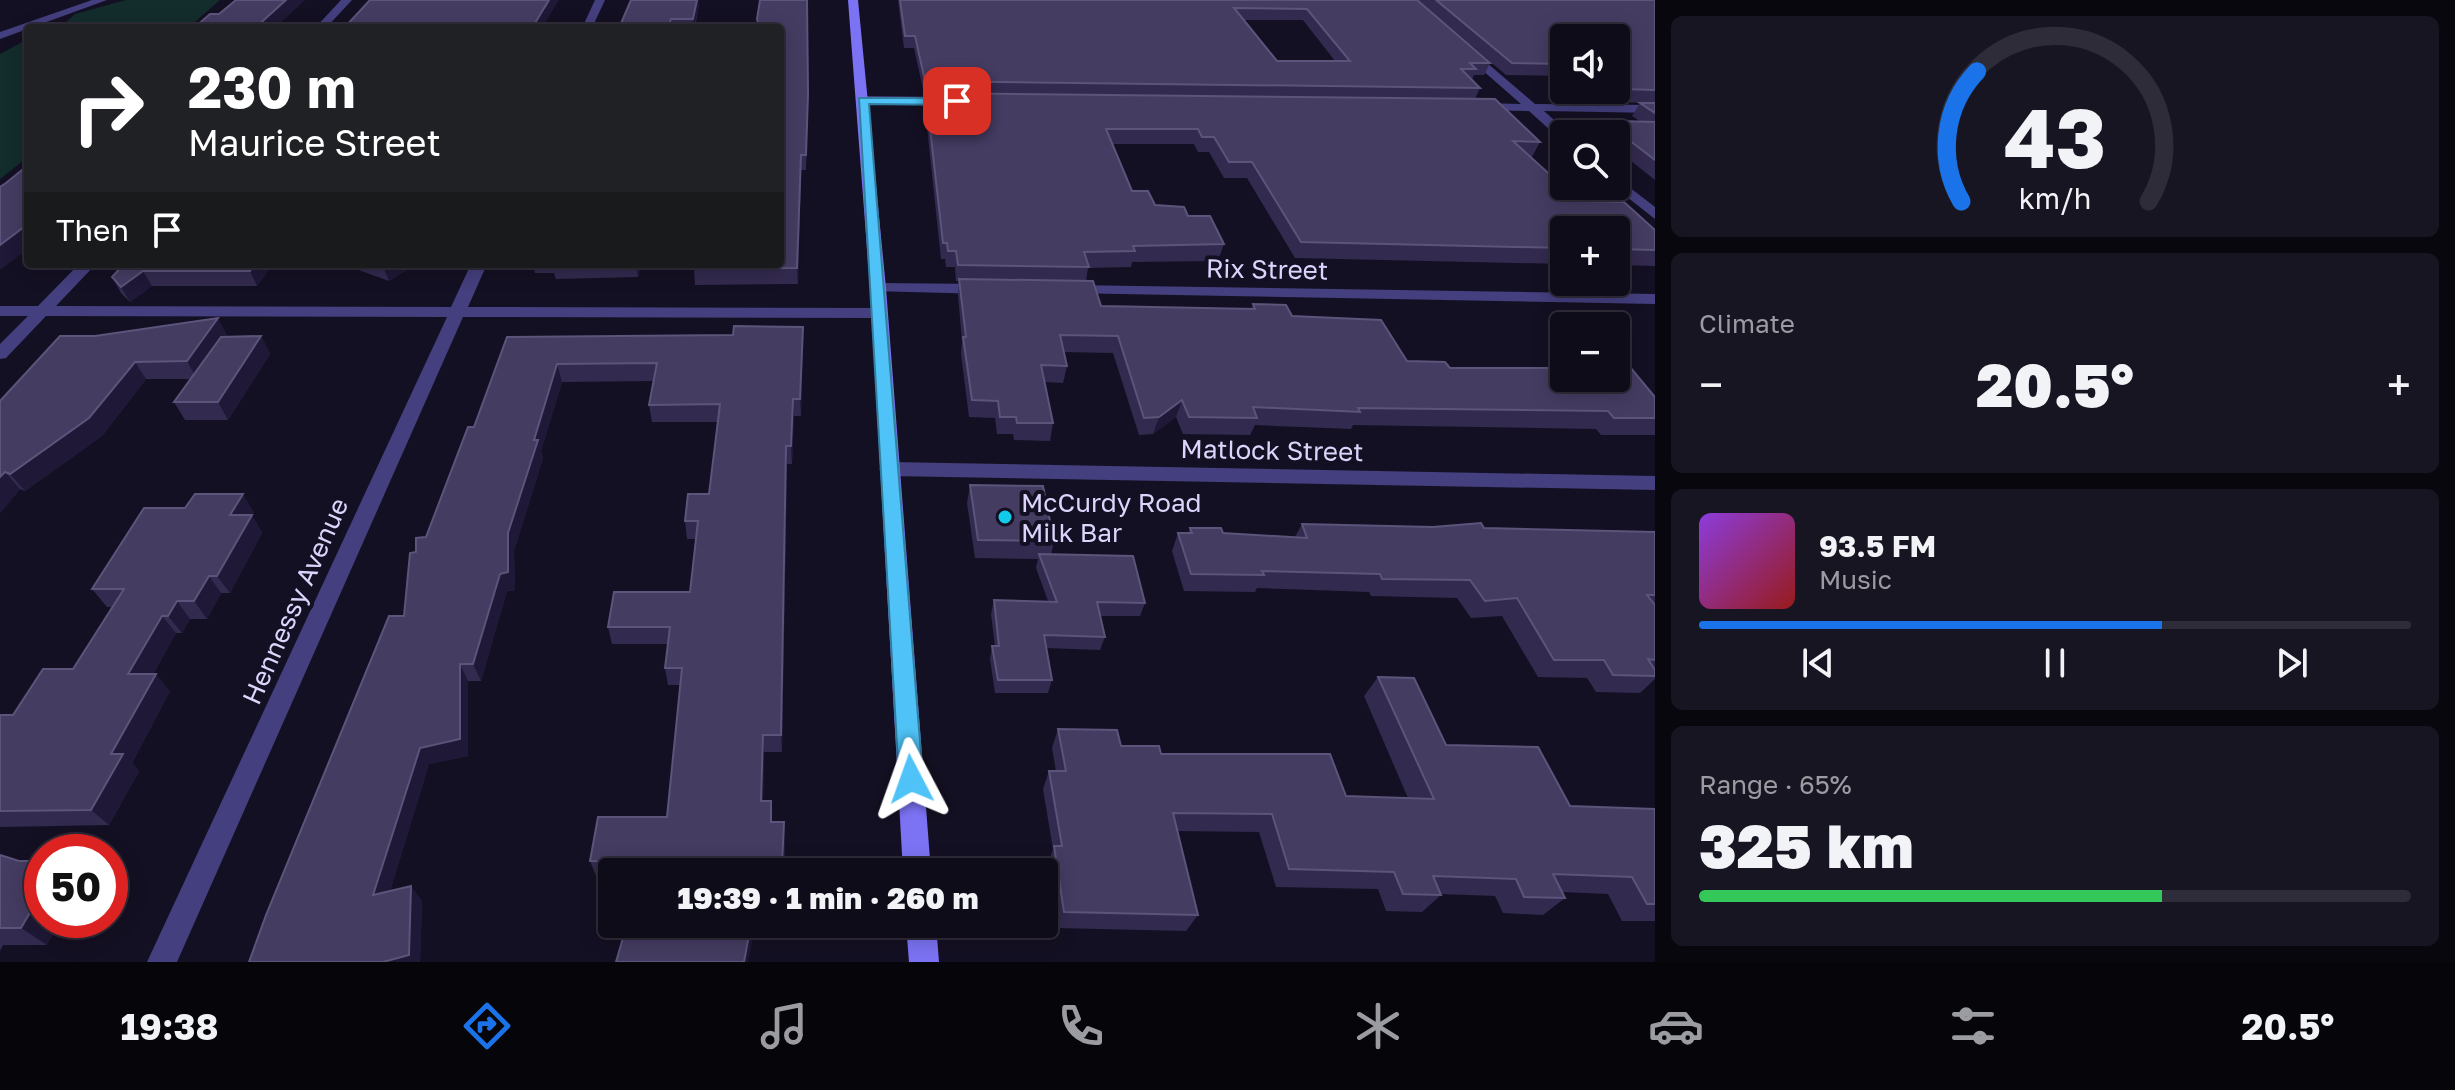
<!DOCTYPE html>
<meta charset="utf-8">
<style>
:root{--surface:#0f0c1a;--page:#181523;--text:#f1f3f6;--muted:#9b9ba2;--line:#2f2c39;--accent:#1a73e8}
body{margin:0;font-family:"Golos Text",sans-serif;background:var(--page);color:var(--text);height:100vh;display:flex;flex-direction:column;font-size:30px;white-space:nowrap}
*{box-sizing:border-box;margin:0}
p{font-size:26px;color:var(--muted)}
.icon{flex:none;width:44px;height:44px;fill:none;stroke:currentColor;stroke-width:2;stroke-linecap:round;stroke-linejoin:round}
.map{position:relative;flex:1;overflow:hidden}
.panel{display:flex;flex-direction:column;gap:16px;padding:16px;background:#08070e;width:800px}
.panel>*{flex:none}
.guide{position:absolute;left:24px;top:24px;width:760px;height:244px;border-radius:8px;box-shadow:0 4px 20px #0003,0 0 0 2px var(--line);background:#202124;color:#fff;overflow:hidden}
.tools{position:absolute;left:1550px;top:24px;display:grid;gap:16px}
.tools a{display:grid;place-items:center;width:80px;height:80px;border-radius:8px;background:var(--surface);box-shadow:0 4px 20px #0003,0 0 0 2px var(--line);font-size:40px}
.speed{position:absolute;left:24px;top:834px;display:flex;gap:16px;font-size:40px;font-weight:700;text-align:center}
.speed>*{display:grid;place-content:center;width:104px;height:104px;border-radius:50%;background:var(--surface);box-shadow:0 4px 20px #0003,0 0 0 2px var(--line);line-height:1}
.speed .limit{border:12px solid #d22;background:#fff;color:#111}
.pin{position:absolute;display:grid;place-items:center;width:68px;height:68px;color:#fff;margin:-34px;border-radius:16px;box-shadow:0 4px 12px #0006}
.me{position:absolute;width:88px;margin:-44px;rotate:356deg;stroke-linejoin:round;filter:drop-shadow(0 0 6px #0008)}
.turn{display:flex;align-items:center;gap:28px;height:168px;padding:0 32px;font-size:36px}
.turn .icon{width:104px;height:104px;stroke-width:2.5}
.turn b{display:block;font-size:56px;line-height:68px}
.then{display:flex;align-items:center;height:76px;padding:0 32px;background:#0003;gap:16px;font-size:30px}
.big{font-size:60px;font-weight:800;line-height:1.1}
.panel .widget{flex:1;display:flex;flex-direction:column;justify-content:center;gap:12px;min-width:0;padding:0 28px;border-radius:12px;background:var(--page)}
.panel .dial{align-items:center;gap:0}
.dial svg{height:208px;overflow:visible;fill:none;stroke:var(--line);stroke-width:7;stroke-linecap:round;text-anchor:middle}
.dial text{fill:var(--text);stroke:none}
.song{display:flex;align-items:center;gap:24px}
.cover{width:96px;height:96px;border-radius:12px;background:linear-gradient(135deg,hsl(270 70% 55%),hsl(0 70% 35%))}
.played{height:8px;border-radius:4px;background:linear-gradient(90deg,var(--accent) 65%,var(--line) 65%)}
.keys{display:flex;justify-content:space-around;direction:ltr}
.heat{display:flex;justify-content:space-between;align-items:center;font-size:44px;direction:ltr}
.charge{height:12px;border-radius:6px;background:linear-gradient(90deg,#34c759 65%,var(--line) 0)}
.trip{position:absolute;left:598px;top:858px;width:460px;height:80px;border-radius:8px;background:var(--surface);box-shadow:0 4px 20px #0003,0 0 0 2px var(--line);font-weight:800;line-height:80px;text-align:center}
.menu{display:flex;height:128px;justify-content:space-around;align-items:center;background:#06050a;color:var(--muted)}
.menu .icon{width:56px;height:56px}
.menu .current{color:var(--accent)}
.menu b{font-size:36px;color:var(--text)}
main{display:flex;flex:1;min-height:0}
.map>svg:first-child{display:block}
.green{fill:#132c2c}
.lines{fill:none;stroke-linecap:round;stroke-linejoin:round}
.minor{fill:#443f7e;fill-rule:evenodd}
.tertiary{fill:#443f7e;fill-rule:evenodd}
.secondary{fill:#7c73f4;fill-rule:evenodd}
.wall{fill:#332a4f;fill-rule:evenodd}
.shaded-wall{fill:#1f1836}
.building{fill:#453c62;stroke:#5c547a;stroke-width:2;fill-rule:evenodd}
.route{fill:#4fc3f7;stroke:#337fa1;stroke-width:2}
.poi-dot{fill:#12cbea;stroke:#141023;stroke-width:3}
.labels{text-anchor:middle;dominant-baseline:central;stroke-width:8;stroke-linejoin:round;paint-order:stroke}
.street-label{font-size:26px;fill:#dbd5fc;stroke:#141023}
.poi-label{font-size:26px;fill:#dbd5fc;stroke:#141023;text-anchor:start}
</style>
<main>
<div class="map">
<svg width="1655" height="962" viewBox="0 0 1655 962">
<rect width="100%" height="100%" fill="#141023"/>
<g class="green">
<path d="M126 0H220L188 28H52L62 26 75 14Z"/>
<path d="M28 39V157L0 179V54Z"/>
</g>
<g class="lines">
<g class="minor">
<path d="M341 0H352L326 28H315Z"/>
<path d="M595 0H605L592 28H582Z"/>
<path d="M1465 51H1473L1535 104 1655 105V113L1544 111 1570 134H1564V139L1559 138 1529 111 1475 110V104L1479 103 1521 104 1465 55Z"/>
<path d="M863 96 951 97 957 101 951 105 859 103V97Z"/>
<path d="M1616 177 1655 207V219L1613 186Z"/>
<path d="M79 264H96L56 306 451 307 471 264H487L468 307 880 308 888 313 880 318 463 317 177 962H147L447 317 46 316 6 358 0 359V344L28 316H0V306H38Z"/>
<path d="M878 283 986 284 994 289 986 294 872 291V285Z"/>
<path d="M1070 285 1655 294V304L1064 293 1062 290Z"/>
<path d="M889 462 1655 476V490L889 476 879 469Z"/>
</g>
<path class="tertiary" d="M92 0H107L0 39V32Z"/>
<g class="secondary">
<path d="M848 0H858L886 288 931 872H903L870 288Z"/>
<path d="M906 924H936L939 962H909Z"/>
</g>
</g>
<g class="wall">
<path d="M807 0 808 108 806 170H801L798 284 695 285 694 269 640 270 638 277 556 279 554 273H535L533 264H780V28H758L757 19Z"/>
<path d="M898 0H1417L1490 63 1484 75H1474L1472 80 1480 88 1475 99 1540 142 1532 157H1530L1579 201 1655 230V266L1616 265V230H1564V264L1295 258 1247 178H1224L1209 152H1198L1194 144H1112L1132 191 1155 205 1188 216 1224 244 1218 261 1132 262 1131 267 1088 268 1086 281 1101 306 1251 309 1253 304 1292 316 1407 361 1450 368 1655 397V435H1601L1596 429 1353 425 1351 429 1255 425 1250 435 1183 434 1176 417 1153 434 1139 435 1113 353 1064 352 1067 366 1063 383 1045 382 1053 423 1050 441 1014 440 1013 434H997L995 418 969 417 961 354 962 341 958 295 959 281H956L955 267H946L945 259H941L925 108 926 94H924L914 48H904ZM1244 20H1303L1335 61H1277Z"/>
<path d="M1418 0H1655V180L1616 149V134H1611L1619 121 1641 122 1632 116 1640 103H1652L1615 102 1600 90H1616V38H1564V76L1506 75Z"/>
<path d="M699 4 695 28H619Z"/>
<path d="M124 264H273L257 286H152L130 302 121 293 112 277Z"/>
<path d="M342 264H416L389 281Z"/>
<path d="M803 327 801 416H794L792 464H787L782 752H764L763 801 772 817V822H784L785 838 784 872H612V876H596L590 861 667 817 681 685H668L665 668 668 644H612L608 627 690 592 696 539H687L685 521 709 494 718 422H652L649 405 654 381 562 382 541 451 543 458 514 551 515 590 507 591 481 681H468V756L429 764 390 891 422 901 420 962H249L404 616 416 552 426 537 474 427 507 337 733 335Z"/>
<path d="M227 335 226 336H261L270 354 228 420H185L174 402 190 379H146L102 436 25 491 20 489 0 513V401Z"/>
<path d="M970 485 1054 541 1051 555 1145 603 1140 616H1100L1105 637 1100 650 1046 648 1052 680 1048 693H995L990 659 992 646H995L991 614 994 600 1048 601 1036 568 1038 559 975 558 967 503Z"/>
<path d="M254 512 252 515 262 533 230 593H221L207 619H190L182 633H176L153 674 170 691 132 763 139 771 109 825 0 827V715H13L73 669 112 607H107L92 589Z"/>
<path d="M1302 524 1655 532V679L1640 693 1596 692 1587 678 1538 677 1502 616 1471 618 1457 598 1371 596 1369 592 1257 588 1255 592 1184 591 1172 551 1178 533H1188L1190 528 1223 533 1295 537Z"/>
<path d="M1378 677 1446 745 1570 806 1655 809V921H1622L1608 894 1562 892 1565 898 1543 915 1503 913 1495 896 1440 894 1441 895 1422 912 1386 911 1378 889 1276 887 1259 832 1177 831 1198 915 1186 931 1057 928 1048 864 1053 849 1043 789 1049 771H1056L1052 748 1058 729 1121 746 1161 754 1346 796 1408 798 1364 696Z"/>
<path d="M0 855 47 945H3L0 951Z"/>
</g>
<g class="shaded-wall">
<path d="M286 0H305L275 28H255Z"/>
<path d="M549 0H559L542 28H532Z"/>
<path d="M697 0H699V4L694 28 693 19Z"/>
<path d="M801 155V170L798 284 797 268Z"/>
<path d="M28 224V249L0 270V245Z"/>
<path d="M255 264H273L257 286 250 271Z"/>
<path d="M386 264H416L389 281 383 266Z"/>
<path d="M636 264H639L640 270 638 277Z"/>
<path d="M143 271 152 286 130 302 121 287Z"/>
<path d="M218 318 227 335 197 379 187 361Z"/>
<path d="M803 327V344L801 416 800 399Z"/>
<path d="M261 336 270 354 228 420 218 402Z"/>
<path d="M135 362 146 379 102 436 25 491 10 474Z"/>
<path d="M557 364 562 382 541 451 543 458 514 551 515 590 507 591 481 681 473 664 508 533Z"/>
<path d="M793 399 794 416 792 464 791 446Z"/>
<path d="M1182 400 1176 417 1153 434 1159 417Z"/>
<path d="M786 446 787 464 782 752 781 735Z"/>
<path d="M5 472 20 489 0 513V477Z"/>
<path d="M243 494 254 512 252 515 262 533 230 593 217 576 230 515Z"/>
<path d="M209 576 221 593 207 619 194 601Z"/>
<path d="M177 601 190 619 182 633 168 616Z"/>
<path d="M162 616 176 633 143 691 128 674Z"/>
<path d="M460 664 468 681V756L429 764 384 910 373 895 420 748Z"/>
<path d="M156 674 170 691 132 763 139 771 109 825 91 810 111 754Z"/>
<path d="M763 735 764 752 762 817 761 801Z"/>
<path d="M784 822 785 838 783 872 782 865Z"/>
<path d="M411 886 422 901 420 962H383Z"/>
<path d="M42 892V920H61L47 945 21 928Z"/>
<path d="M751 924H756L748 962H744Z"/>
</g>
<g class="building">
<path d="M236 0H286L255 28H194L210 14H219Z"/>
<path d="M370 0H549L532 28H344Z"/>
<path d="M631 0H697L693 19H671L668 27 619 28Z"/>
<path d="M760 0H807L808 94 806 155H801L797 268 694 269V264H780V28L759 27 757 19Z"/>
<path d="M900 0H1417L1490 63H1470L1476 69H1461L1480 88 925 81 915 36H905ZM1234 8 1307 9 1350 61H1277Z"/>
<path d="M1436 0H1655V90L1622 89 1616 85V38H1564V64L1512 63Z"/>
<path d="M926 93 1495 99 1540 142 1513 141 1579 201 1624 202 1655 230V250L1616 249V230H1564V248L1301 242 1252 162H1229L1214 137H1202L1198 129H1106L1132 191H1148L1155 205 1184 207 1188 216H1210L1224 244 1133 246 1135 251 1084 252 1089 267 958 265 956 251H948L947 243H943Z"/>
<path d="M1640 103H1655V113Z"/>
<path d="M1619 121 1655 122V160L1616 130H1629Z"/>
<path d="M28 165V224L0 245V187L6 183Z"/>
<path d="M124 264H255L250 271H143L121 287 112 277Z"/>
<path d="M959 279 1093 281 1101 306 1255 309 1253 304 1286 305 1292 316 1381 320 1407 361 1445 362 1450 368H1564V378H1616V367H1630L1655 397V418H1614L1608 411 1358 408 1360 412 1253 407 1257 418 1189 417 1182 400 1159 417 1144 418 1118 336 1060 335 1067 366 1041 365 1053 423H1017L1016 417H1000L998 401 972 400 963 337H966Z"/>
<path d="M218 318 187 361 135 362 89 418 10 474 5 472 0 477V401L60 336H95Z"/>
<path d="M734 326 803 327 800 399H793L791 446H786L781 735H763L761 801H771V822H784L782 865H764L762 872H643L646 862 590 861 598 817H667L682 668H665L670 627H608L614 592H690L698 521H685L688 494H709L720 404 649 405 657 363 557 364 534 440H538L508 533V572L500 574 473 664H460V739L420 748 373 895 411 886 409 955 383 962H249L266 915 389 616H404L410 553 416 552V538L426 537 468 427H474L507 337 733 335Z"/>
<path d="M261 336 218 402H174L221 337Z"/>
<path d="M970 485 1043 486 1054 541 978 540Z"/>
<path d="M195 494H243L230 515H252L217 576H209L194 601H177L168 616H162L128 674H156L111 754H123L91 810 0 811V715H13L43 669H73L124 589H92L144 508H185Z"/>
<path d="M1481 523 1484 528 1655 532V595H1647L1655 605V660L1648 659 1655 670V676L1613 675 1604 660H1554L1517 598 1485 601 1470 580 1382 579 1380 574 1262 571 1264 575 1191 574 1178 533H1192L1190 528H1221L1223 533 1307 538 1302 524 1433 527Z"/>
<path d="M1039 554 1133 556 1145 603 1097 602 1105 637 1044 635 1052 680H998L992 646H999L994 600 1057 602Z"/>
<path d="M1378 677 1414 678 1446 745 1538 747 1570 806 1655 809V904H1647L1632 877 1553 874 1565 898 1524 897 1516 879 1433 876 1441 895 1403 894 1394 872 1289 869 1272 814 1173 813 1198 915 1064 912 1054 846H1062L1049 771H1066L1058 729 1117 730 1121 746H1159L1161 754H1330L1346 796 1434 799Z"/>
<path d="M0 855 19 861H42V892L21 928H0Z"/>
<path d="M627 924H751L744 962H616Z"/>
</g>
<path class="route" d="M859 98H957L962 101 957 105 869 104 923 779 919 787 911 790 902 787 899 779Z"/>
<circle class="poi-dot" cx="1005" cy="517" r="8"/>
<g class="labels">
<g class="street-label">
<text transform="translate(1267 269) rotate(1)">Rix Street</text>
<text transform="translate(1272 450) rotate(1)">Matlock Street</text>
<text transform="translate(295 601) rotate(-66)">Hennessy Avenue</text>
</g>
<g class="poi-label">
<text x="1021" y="502">McCurdy Road<tspan x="1021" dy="30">Milk Bar</tspan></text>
</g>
</g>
</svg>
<div class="tools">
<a><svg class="icon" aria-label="sound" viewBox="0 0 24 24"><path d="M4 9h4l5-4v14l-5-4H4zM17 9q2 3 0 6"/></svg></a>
<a><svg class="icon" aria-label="search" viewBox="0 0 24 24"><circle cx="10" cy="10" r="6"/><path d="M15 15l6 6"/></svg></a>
<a>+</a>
<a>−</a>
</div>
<div class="speed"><div class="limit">50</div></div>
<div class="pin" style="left:957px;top:101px;background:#d93025"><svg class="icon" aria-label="arrive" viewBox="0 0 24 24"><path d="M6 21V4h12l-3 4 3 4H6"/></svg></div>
<svg class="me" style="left:911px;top:779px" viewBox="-20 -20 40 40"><path d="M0-17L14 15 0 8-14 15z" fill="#4fc3f7" stroke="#fff" stroke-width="4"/></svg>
<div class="trip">19:39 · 1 min · 260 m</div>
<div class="guide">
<div class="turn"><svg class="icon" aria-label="right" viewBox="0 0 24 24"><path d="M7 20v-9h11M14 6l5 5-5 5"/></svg><div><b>230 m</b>Maurice Street</div></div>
<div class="then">Then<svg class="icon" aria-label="arrive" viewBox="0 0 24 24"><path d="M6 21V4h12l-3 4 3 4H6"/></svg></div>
</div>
</div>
<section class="panel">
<div class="widget dial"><svg viewBox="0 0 100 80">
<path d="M14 69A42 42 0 1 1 86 69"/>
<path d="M14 69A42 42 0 0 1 20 19" stroke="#1a73e8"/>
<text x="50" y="56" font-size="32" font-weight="700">43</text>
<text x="50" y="72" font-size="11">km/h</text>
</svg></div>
<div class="widget"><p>Climate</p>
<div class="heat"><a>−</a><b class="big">20.5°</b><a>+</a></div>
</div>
<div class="widget">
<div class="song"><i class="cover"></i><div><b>93.5 FM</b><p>Music</p></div></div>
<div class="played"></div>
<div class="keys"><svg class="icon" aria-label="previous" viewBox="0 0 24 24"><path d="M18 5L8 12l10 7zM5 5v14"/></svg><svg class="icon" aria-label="pause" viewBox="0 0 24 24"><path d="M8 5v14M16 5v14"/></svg><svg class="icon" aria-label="next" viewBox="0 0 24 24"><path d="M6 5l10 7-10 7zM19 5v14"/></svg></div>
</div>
<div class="widget"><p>Range · 65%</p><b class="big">325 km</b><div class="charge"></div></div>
</section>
</main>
<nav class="menu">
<b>19:38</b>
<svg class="icon current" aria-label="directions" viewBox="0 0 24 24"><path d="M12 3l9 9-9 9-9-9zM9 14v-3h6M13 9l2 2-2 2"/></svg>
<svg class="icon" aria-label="music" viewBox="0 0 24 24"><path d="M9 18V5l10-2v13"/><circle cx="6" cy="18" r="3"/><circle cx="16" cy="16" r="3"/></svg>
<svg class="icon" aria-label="phone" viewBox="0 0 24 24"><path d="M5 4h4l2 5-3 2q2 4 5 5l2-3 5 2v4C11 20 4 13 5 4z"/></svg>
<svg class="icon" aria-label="climate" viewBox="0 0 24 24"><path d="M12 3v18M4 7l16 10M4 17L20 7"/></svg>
<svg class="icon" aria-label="car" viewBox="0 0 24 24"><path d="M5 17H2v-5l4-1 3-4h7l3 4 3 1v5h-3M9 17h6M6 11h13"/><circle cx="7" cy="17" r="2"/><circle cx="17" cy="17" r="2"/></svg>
<svg class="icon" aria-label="filters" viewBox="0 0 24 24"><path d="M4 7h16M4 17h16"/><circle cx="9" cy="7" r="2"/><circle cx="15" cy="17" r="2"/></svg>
<b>20.5°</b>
</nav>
